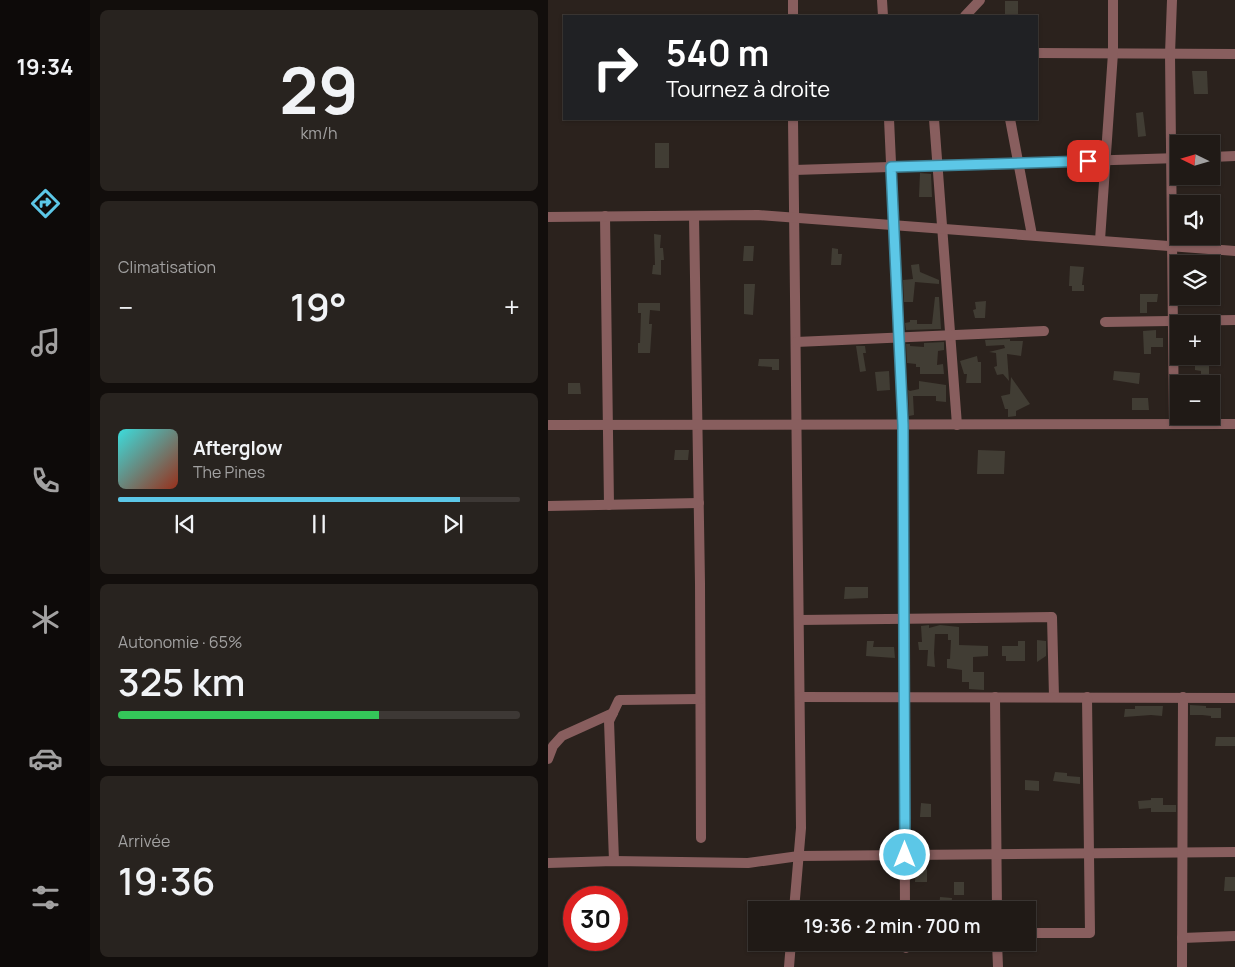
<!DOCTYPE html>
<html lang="fr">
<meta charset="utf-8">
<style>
:root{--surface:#201a16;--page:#28231f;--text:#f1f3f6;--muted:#a2a1a1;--line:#3d3835;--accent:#5cc7e7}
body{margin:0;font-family:Manrope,sans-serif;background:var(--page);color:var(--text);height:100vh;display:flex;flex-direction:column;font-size:19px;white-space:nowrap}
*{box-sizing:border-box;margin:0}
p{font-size:16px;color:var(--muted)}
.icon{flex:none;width:28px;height:28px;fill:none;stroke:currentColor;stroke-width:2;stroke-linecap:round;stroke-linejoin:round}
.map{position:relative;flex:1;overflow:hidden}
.panel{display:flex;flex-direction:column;gap:10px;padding:10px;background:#120e0c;width:458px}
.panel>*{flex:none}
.banner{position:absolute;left:15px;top:15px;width:475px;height:105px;border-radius:0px;box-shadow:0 1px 4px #0004,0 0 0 1px var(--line);background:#202124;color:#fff;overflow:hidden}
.needle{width:32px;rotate:275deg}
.tools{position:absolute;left:622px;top:135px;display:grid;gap:10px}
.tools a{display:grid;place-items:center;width:50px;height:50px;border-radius:0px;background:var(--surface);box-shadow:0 1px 4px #0004,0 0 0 1px var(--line);font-size:25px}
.speed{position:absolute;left:15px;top:886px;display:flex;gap:10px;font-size:25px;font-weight:700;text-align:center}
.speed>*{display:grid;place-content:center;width:65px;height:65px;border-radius:50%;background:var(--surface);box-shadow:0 1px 4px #0004,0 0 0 1px var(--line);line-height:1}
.speed .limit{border:8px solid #d22;background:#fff;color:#111}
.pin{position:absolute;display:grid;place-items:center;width:42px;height:42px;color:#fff;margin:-21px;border-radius:10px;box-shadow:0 2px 8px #0006}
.me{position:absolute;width:55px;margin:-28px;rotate:0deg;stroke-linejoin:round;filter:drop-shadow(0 0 4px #0008)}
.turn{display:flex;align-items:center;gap:18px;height:105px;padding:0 20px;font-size:22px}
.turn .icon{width:65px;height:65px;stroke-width:2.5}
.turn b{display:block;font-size:35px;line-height:42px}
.big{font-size:38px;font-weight:600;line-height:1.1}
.panel .widget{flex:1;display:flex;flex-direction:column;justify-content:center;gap:8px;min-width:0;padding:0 18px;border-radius:8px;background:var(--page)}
.panel .dial{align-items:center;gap:0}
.dial b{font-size:65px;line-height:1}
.song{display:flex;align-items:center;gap:15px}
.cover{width:60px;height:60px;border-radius:8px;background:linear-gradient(135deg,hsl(180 70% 55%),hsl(10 70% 35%))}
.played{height:5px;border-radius:2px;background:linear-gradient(90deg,var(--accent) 85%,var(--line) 85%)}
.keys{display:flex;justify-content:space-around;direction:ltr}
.heat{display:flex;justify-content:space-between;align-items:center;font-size:28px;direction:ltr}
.charge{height:8px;border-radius:4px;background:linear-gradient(90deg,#34c759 65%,var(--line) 0)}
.trip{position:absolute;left:200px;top:901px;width:288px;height:50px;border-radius:0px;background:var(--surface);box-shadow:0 1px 4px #0004,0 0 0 1px var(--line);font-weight:600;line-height:50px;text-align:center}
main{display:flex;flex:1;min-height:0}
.dock{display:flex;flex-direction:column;width:90px;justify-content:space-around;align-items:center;background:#0d0a09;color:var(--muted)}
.dock .icon{width:35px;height:35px}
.dock .selected{color:var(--accent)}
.dock b{font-size:22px;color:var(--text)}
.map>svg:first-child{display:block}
.building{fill:#413d34}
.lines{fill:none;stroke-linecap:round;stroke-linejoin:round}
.minor{stroke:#885e5e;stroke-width:10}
.route-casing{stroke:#3c8196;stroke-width:12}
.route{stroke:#5cc7e7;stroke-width:9}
</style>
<main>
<nav class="dock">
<b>19:34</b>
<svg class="icon selected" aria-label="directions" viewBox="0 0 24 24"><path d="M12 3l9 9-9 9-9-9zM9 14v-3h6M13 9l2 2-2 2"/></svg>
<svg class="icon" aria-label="music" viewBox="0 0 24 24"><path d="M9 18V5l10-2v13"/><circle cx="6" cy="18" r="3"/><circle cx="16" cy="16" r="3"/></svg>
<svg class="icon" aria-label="phone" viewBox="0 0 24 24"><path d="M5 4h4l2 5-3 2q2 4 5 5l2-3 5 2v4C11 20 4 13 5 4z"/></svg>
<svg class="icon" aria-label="climate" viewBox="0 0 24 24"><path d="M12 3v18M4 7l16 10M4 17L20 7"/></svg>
<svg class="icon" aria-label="car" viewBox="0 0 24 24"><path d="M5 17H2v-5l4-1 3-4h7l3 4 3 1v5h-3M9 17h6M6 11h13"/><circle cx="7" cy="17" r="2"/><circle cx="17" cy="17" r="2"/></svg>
<svg class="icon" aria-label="filters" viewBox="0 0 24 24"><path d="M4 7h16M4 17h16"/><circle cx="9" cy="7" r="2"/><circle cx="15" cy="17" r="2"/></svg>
</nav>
<section class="panel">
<div class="widget dial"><b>29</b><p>km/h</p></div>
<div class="widget"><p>Climatisation</p>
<div class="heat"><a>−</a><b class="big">19°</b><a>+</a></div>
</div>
<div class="widget">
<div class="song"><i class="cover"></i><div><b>Afterglow</b><p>The Pines</p></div></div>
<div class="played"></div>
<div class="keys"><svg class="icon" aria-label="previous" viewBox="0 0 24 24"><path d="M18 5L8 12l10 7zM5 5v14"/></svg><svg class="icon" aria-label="pause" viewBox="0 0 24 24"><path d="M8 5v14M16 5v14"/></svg><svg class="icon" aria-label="next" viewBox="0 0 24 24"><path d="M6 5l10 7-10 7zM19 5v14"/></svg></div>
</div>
<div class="widget"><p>Autonomie · 65%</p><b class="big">325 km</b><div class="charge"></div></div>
<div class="widget"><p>Arrivée</p><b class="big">19:36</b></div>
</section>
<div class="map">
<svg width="688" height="967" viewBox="0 0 688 967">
<rect width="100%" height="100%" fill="#2b221d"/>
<g class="building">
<path d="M457 1H470V14L457 15Z"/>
<path d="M644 71H659L660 94H646Z"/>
<path d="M595 112 598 136 590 137 588 113Z"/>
<rect x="107" y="143" width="14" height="25"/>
<path d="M372 173 383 174 384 197H371Z"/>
<path d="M106 234 113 235 112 248H115L116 260H113V275L104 274 105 265H107Z"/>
<path d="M196 246H206L205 261H195Z"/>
<path d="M284 248 290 249V254H294L293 265H283Z"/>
<path d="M371 264 372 272 391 280V284L367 282 365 302H356L355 280 365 279 363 265Z"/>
<path d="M522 266 536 267 534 285H536V291H524V286H521Z"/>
<path d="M196 284H207L205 315 196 314Z"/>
<path d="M592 294H610L609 302H599V313H592Z"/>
<path d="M387 297H391L393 329 358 330 357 323 362 322V320H369V324H384Z"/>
<path d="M438 301 437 318H427L425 310 428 309 427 302Z"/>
<path d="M90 303H112V311L102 310 101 324H104L102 353H90V343H92L93 313H90Z"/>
<path d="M608 330V338H615V347H603V354H596L595 331Z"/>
<path d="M462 339V341H475L473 356 459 354 461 381 455 374 449 375 446 367 449 366 448 353 441 352 457 348 456 345 438 346 437 340Z"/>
<path d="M396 342V350L390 351 389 365 395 364 396 374H372V367H368V364L359 363 358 344H362V346L376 347V343Z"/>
<path d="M308 346H317L318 353H315L318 371 312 372Z"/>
<path d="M429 356 430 362H433V383H418L419 374H416L412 361Z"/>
<path d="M211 359H231V370H224V367L210 366Z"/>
<path d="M647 362 661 363V374L653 375V371L647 370Z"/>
<path d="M341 371 342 390 329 391 327 372Z"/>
<path d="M566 371 592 373 591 384 565 380Z"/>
<path d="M463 377 482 404 468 411V416L460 417V409H457L453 396 462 394Z"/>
<path d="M371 381 398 385V402L388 401V396H365L366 415 361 416 360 390 362 391 371 389Z"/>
<path d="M20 383H32L33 394H20Z"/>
<path d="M584 398H600L601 410H584Z"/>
<path d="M127 450H141L140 460H126Z"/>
<path d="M430 450 457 451 456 474H429Z"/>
<path d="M297 587H320V598L296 599Z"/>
<path d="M381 625V628L392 625 411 627V645L440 646V656L425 657V672H436V690L421 689V682H414V670L399 668V659H402L403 640H400V634H387L386 653 387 667 379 666 380 650H371L370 642H374L373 626Z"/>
<path d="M489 640 498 641V656L489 662Z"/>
<path d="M319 641H326L325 647H346L347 658 318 656Z"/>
<path d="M470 641H477V661H458V656H454V646H470Z"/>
<path d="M642 705 658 706V708H673V718H663V716L654 715H642Z"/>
<path d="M587 706H615L614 716 603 715 576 717 577 709H587Z"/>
<path d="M668 737H688V746H667Z"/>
<path d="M507 772 519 773V776L532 777V784L505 781Z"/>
<path d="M477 780 491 781V791L477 790Z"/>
<path d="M603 798H615V805H628V812H603V808L591 809 590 801 603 800Z"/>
<path d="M373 803 383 804V817H372Z"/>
<path d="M368 869H379V882H367Z"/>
<path d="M677 877H688V891H676Z"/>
<rect x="406" y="882" width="10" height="13"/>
<path d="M392 897 404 898 403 910 391 909Z"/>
</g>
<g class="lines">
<g class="minor">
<path d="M334 0 335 16"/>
<path d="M624 0 622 54 626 424"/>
<path d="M245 16V0"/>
<path d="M417 16 432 0"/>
<path d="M489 53 688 54"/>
<path d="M245 119 253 828 246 910"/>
<path d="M341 119 355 425 357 910"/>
<path d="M386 119 409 425"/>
<path d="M462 119 484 235"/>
<path d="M664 157 688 156"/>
<path d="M246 170 631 158"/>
<path d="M57 216 61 505"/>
<path d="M146 216 152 583 153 838"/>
<path d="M0 217 210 215 688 251"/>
<path d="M552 240 565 53V0"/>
<path d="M557 322 688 320"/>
<path d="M248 342 496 331"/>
<path d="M0 425 688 424"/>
<path d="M0 506 151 503"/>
<path d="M251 620 504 617 506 697"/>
<path d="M252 697 688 698"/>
<path d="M447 697 449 910"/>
<path d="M0 759 5 746 14 736 65 713"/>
<path d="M66 861 61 721 71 700 152 699"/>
<path d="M0 863 66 861 200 863 251 856 688 852"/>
<path d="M479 933H542L539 697"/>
<path d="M634 938 688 936"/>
<path d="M358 942V948"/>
<path d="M449 942 450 967"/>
<path d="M241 967 243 942"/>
<path d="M634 967 635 697"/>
</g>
</g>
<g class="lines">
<defs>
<path id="route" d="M357 855 355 425 343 167 540 161"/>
</defs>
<use href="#route" class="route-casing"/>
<use href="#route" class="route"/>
</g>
</svg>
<div class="tools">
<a><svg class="needle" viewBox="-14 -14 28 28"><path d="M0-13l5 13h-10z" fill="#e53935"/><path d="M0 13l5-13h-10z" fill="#a2a1a1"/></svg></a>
<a><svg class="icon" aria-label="sound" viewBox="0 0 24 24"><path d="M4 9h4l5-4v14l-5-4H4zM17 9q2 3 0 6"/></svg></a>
<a><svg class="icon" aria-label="layers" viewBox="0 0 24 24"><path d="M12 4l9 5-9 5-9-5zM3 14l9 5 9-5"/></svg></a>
<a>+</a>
<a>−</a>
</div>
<div class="speed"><div class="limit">30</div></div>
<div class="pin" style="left:540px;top:161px;background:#d93025"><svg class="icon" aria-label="arrive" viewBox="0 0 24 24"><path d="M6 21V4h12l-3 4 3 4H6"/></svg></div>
<svg class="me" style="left:357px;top:855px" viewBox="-20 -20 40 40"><circle r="17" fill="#5cc7e7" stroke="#fff" stroke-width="3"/><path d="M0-11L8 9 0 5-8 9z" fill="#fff"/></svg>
<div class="trip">19:36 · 2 min · 700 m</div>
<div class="banner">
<div class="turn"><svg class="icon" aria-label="right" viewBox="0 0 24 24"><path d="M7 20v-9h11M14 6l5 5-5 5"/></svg><div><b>540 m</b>Tournez à droite</div></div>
</div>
</div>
</main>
